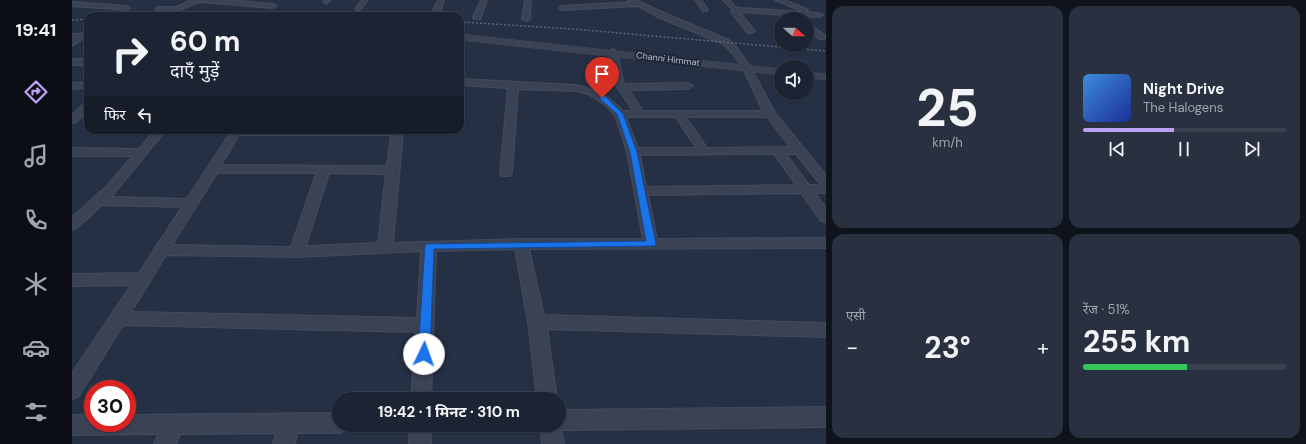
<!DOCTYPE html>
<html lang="hi">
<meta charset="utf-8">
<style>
:root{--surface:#1c2433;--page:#29303f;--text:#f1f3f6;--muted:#a0a4ac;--line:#3a414e;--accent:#bca0f2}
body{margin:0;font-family:"DM Sans","Noto Sans Devanagari",sans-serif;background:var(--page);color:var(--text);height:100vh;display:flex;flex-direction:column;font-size:15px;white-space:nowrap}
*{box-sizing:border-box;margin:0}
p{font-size:13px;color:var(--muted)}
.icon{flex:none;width:22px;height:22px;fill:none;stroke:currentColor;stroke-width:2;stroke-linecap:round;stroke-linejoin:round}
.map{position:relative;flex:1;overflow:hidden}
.sheet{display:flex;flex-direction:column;gap:6px;padding:6px;background:#0f141c;width:480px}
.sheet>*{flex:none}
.guide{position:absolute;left:12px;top:12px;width:380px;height:122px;border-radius:12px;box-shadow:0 1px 3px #0004,0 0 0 1px var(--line);background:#1c2433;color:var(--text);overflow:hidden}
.needle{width:26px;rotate:111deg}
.controls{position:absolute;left:702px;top:12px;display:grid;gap:8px}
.controls a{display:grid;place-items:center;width:40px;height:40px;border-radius:50%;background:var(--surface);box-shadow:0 1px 3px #0004,0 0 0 1px var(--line);font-size:20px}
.speed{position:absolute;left:12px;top:380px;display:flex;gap:8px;font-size:20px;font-weight:700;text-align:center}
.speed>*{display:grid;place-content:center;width:52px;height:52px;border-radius:50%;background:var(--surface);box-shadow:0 1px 3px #0004,0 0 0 1px var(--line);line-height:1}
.speed .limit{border:6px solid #d22;background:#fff;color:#111}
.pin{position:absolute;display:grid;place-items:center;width:34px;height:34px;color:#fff;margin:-41px -17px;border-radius:50% 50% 50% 0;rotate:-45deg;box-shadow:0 0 4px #0007}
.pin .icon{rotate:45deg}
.me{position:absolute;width:44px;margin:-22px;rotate:3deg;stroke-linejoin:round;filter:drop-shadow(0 0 3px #0008)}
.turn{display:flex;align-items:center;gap:14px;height:84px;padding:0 20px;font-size:18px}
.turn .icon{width:52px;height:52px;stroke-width:2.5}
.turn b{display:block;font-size:28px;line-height:34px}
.then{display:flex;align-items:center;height:38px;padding:0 20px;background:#0003;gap:8px;font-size:15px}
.big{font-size:30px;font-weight:700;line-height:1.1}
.sheet .card{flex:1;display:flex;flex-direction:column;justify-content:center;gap:6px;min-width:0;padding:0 14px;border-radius:12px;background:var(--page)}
.sheet .dial{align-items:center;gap:0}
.dial b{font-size:52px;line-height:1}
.song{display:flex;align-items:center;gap:12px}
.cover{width:48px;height:48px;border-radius:6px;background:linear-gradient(135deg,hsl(210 70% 55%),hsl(230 70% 35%))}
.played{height:4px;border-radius:2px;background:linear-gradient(90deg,var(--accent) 45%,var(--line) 45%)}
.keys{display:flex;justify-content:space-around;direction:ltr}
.heat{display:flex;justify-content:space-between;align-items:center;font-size:22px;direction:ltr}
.charge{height:6px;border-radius:3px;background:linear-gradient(90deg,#34c759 51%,var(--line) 0)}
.sheet .tiles{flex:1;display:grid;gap:6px;grid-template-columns:repeat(2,1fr)}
.trip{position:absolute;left:260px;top:392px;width:234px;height:40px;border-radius:20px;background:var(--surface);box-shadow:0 1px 3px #0004,0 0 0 1px var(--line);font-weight:700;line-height:40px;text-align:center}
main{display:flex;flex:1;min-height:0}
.tab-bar{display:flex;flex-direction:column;width:72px;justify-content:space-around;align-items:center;background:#0b0e14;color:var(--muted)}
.tab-bar .icon{width:28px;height:28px}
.tab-bar .active{color:var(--accent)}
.tab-bar b{font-size:18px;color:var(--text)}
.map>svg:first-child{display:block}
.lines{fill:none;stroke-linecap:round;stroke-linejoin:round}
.minor-casing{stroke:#444b5c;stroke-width:2}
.tertiary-casing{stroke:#444b5c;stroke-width:1}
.minor{fill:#3a4253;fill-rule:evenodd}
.tertiary{fill:#3a4253;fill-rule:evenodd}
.rail{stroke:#5c667a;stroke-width:1.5;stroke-dasharray:2 2;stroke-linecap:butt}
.route{fill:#1a73e8;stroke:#114b97}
.labels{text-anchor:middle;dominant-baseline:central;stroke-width:4;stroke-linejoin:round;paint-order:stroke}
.far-street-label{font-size:9px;fill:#b7becd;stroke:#1f2738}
</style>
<main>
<nav class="tab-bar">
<b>19:41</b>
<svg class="icon active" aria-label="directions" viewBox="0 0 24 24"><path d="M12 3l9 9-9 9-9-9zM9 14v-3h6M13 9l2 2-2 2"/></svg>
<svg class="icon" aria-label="music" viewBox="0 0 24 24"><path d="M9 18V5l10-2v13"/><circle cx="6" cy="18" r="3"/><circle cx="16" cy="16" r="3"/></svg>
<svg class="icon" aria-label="phone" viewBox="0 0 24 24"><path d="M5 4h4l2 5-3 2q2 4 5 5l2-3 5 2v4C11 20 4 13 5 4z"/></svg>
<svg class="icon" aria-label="climate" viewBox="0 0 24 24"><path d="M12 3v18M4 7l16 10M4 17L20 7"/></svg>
<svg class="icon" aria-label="car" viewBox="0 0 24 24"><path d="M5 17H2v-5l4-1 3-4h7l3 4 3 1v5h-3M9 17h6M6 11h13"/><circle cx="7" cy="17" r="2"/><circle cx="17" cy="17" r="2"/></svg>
<svg class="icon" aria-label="filters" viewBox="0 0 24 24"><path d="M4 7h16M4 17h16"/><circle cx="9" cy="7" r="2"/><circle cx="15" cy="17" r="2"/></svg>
</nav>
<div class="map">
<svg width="754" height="444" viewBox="0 0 754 444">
<rect width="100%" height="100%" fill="#253044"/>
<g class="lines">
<defs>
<g id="minor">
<path d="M119 0H152L201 4 204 6 201 8 127 2 105 11H86L83 9 86 7H104Z"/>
<path d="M252 0H258L254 4 251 2Z"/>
<path d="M290 0H296L288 10H284L283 9Z"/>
<path d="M366 0H372L368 12 364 14 360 12Z"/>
<path d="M409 0H415L408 19H402L401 17Z"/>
<path d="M453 0H459L458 19 454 21 450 19Z"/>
<path d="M556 0H564L592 13 657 40 666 49 679 68 703 113 754 175V193H743L754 208V222L749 221 729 193 576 195 585 239 754 238V248L457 249 472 315 754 323V337L475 329 485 399H465L456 322 443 249 364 251 359 399H339L344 332 51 325 7 396 0 399V373L59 285 0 286V274L67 273 110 207 30 205 5 228 0 230V217L35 186 61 156H0V148L67 149 83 130H94L39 197 115 199 160 130H329L331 132 321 243 449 239H571L555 152 543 115 533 105 516 94 504 91 446 89 440 173 438 176H430L428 173 436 88 388 85V79L504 85C524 90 536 96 551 111H561L541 81 537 52 541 49 545 52 551 81 553 84 616 83 621 86 616 89 557 90 571 111H691L671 68 660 53 651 44 586 17 566 6 490 10 487 8 490 6 559 2ZM554 117H604L624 148H566ZM614 117H695L718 147 635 148ZM167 135H319L315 166 149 165ZM702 154 724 185 574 187 568 155ZM714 154H724L749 185H737ZM145 173H244L219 247 100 245ZM257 173 314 174 306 243 234 246ZM349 251 345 318 59 312 94 255 225 257Z"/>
<path d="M623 0H629L636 10 635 11H631Z"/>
<path d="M651 0H658L663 7 668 8 732 12 703 0H712L735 9 736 10 733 12 747 13 751 15 747 17 667 12 683 31 679 33H676L659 12 661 10Z"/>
<path d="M0 2 55 6 58 8 55 10 0 6Z"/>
<path d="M735 23 753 35V39H747L735 29Z"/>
<path d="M8 34H14L15 36 0 46V40Z"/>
<rect x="0" y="59" width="16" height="6"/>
<path d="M16 82V88L0 89V83Z"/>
<path d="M16 103V111L4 122 0 123V115L12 104Z"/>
<path d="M754 407V427L489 430 492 444H470L468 425H487V410Z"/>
<path d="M267 413V425H276L274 430 267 433H225L223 444H201L204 433 108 434 104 444H82L87 434 0 435V415H21V423H55V415Z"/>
<path d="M338 425H358L359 444H337Z"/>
</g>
<g id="tertiary">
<path d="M16 33V39L0 40V34Z"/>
<path d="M388 34 709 69V75L388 40Z"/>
<path d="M735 72 754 74V80L735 78Z"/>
</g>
</defs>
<use href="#minor" class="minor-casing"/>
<use href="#tertiary" class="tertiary-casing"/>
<use href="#minor" class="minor"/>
<use href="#tertiary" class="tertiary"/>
<g class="rail">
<path d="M81 16 206 13 331 16"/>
<path d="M0 20 16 19"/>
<path d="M388 22 501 29 754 51"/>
</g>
</g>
<path class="route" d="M528 96H533L551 114 565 152 584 244 583 246 362 249 358 354 356 358 352 359 348 358 346 354 353 246 354 244 574 241 558 152 545 114 528 99Z"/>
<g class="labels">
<g class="far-street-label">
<text transform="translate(596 59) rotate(7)">Channi Himmat</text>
</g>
</g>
</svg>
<div class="controls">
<a><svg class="needle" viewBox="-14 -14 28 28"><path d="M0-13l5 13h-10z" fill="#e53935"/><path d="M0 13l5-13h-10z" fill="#a0a4ac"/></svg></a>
<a><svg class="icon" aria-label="sound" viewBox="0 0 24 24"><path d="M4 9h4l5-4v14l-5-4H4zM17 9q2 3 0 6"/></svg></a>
</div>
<div class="speed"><div class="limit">30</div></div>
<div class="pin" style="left:530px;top:98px;background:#d93025"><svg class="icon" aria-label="arrive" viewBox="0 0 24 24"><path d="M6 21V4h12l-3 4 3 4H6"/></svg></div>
<svg class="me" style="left:352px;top:354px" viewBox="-20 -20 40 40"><circle r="19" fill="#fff"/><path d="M0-13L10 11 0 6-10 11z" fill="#1a73e8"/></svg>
<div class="trip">19:42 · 1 मिनट · 310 m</div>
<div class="guide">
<div class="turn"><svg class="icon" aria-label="right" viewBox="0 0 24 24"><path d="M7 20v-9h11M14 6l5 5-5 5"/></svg><div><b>60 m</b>दाएँ मुड़ें</div></div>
<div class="then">फिर<svg class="icon" aria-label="left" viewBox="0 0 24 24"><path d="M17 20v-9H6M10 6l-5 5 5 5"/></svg></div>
</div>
</div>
<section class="sheet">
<div class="tiles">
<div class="card dial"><b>25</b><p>km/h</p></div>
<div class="card">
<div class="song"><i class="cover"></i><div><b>Night Drive</b><p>The Halogens</p></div></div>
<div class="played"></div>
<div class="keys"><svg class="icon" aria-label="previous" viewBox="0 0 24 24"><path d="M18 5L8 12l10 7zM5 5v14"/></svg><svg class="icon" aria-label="pause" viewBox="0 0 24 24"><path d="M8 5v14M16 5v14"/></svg><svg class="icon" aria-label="next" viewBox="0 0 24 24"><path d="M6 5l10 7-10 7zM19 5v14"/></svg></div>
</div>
<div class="card"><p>एसी</p>
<div class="heat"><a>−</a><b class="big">23°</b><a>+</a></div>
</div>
<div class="card"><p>रेंज · 51%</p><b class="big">255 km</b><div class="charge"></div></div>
</div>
</section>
</main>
